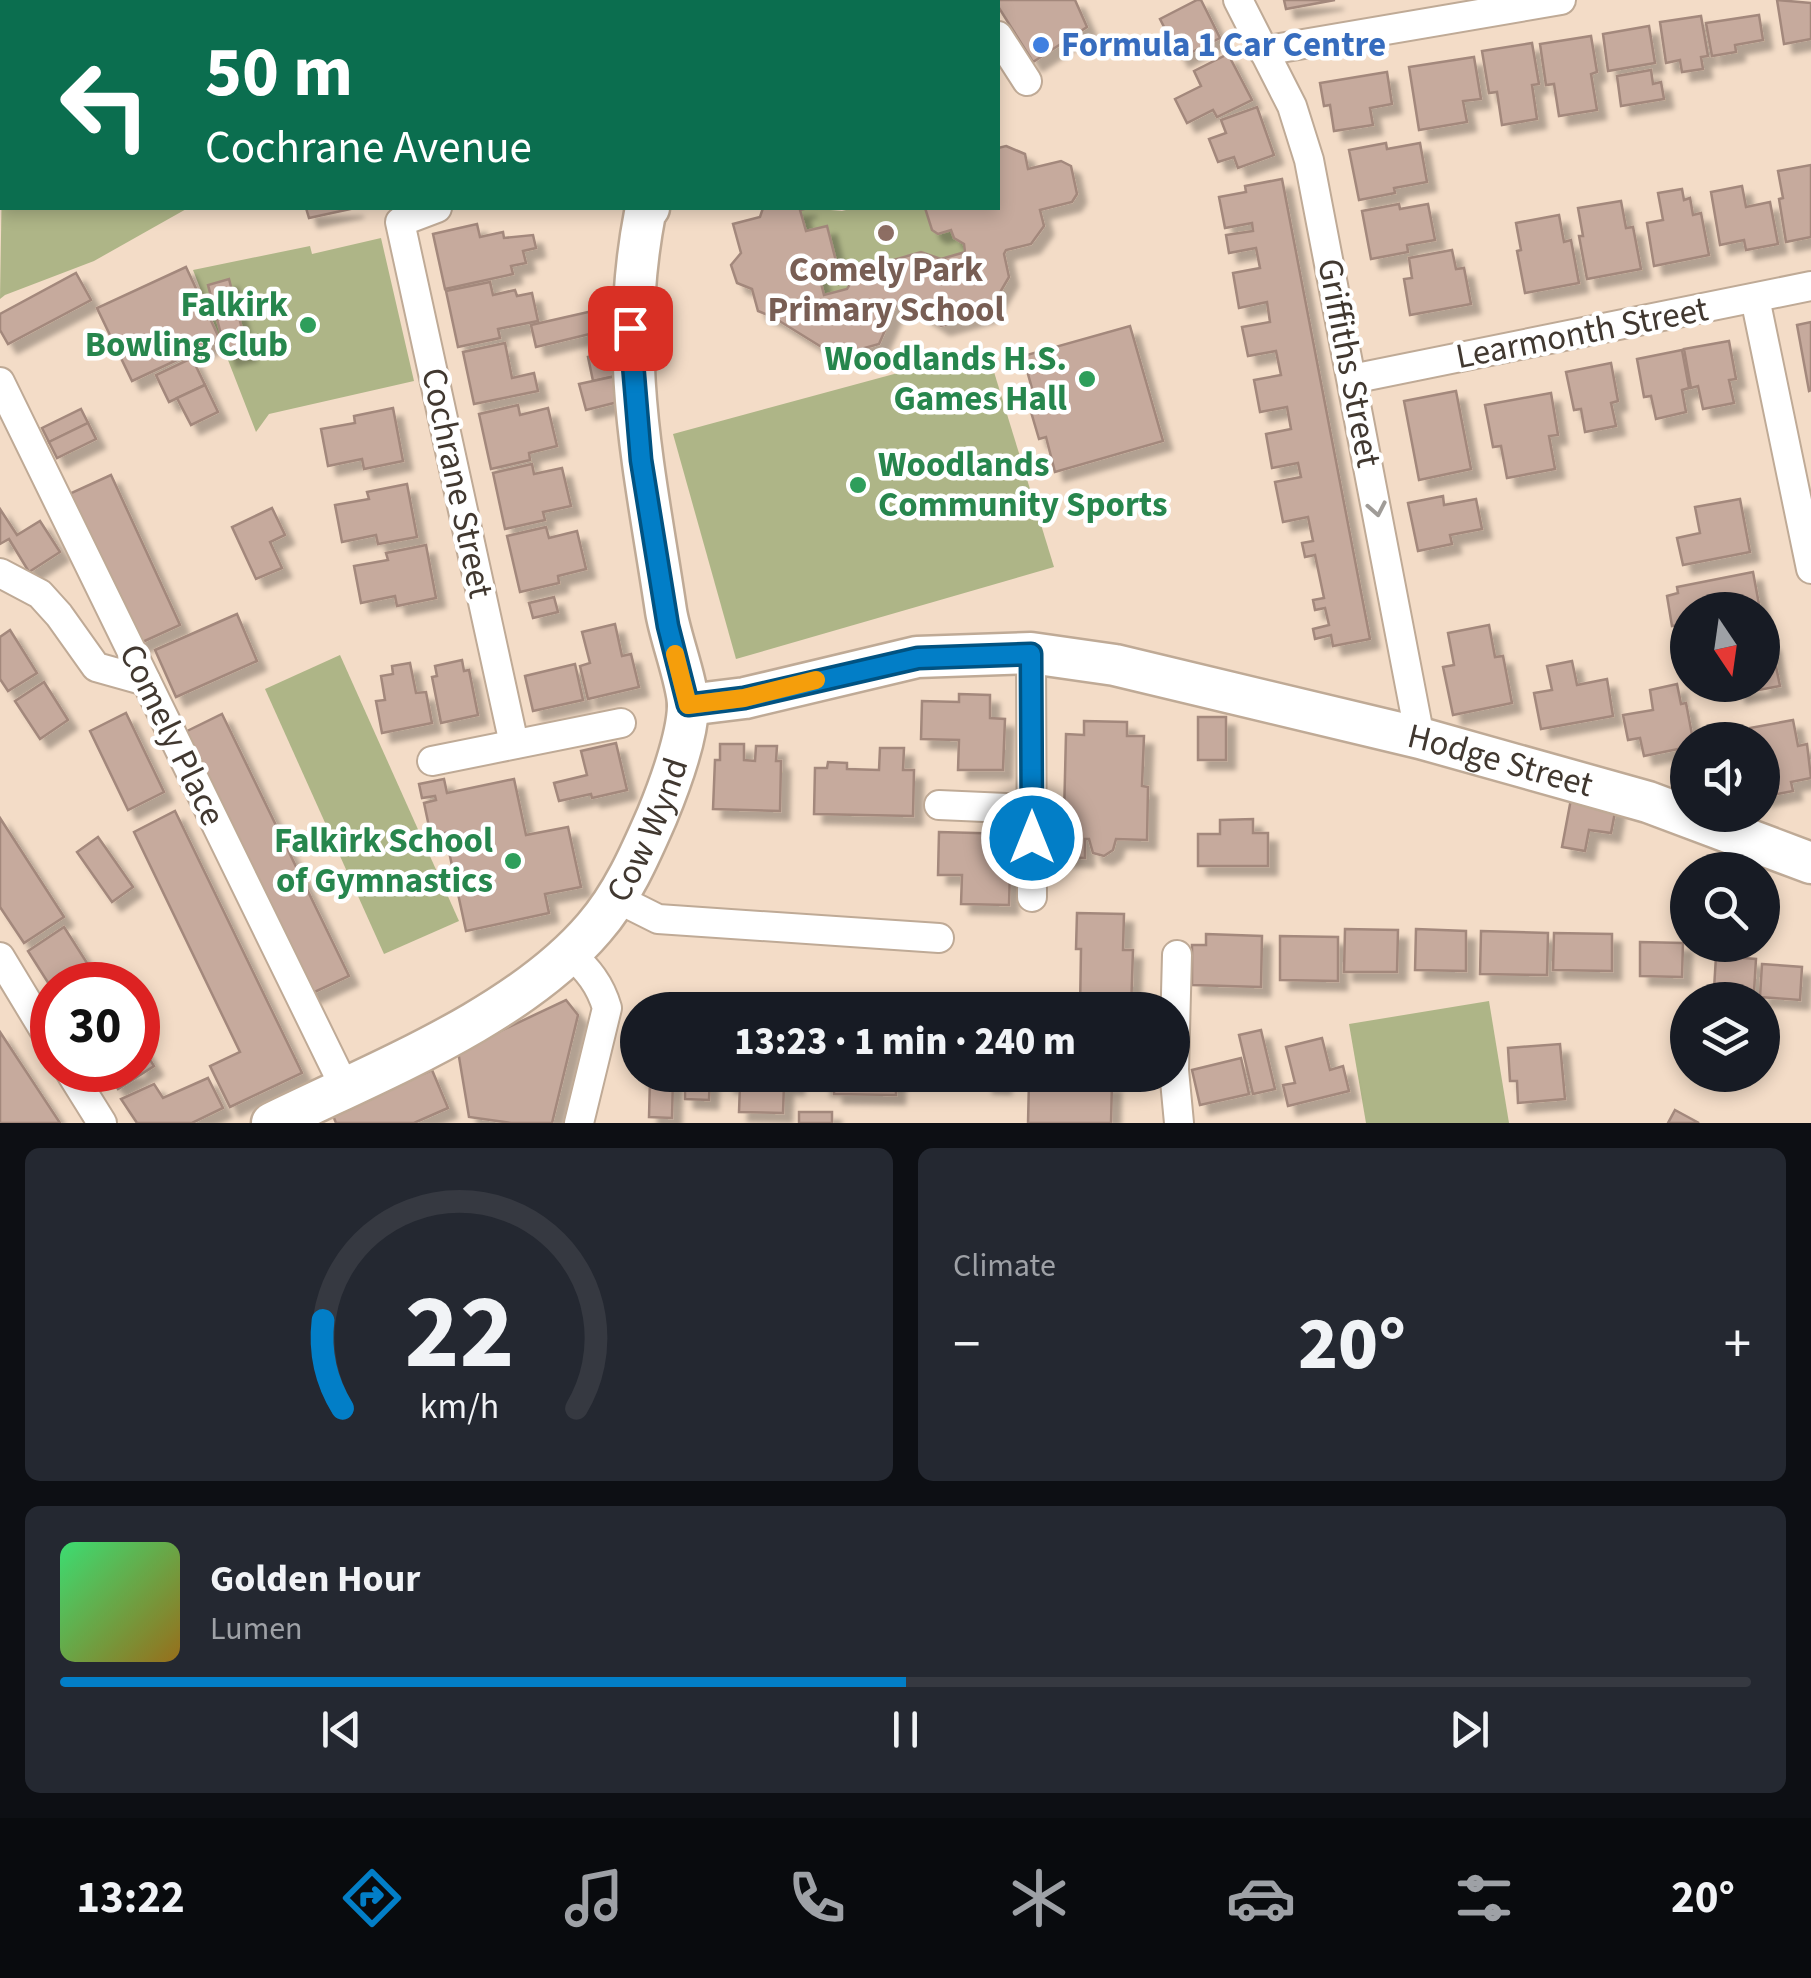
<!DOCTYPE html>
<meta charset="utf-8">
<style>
:root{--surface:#171b24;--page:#242831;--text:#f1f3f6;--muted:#9ea1a6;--line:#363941;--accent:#027ec7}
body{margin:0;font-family:"Source Sans 3",sans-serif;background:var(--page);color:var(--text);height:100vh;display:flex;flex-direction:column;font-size:38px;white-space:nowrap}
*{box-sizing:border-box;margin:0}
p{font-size:32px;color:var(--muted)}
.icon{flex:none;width:55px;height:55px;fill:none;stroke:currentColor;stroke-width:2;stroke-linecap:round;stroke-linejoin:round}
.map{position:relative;height:1123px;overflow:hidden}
.details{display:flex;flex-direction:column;gap:25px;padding:25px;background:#0d0f14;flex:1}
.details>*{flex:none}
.guide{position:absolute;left:0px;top:0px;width:1000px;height:210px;box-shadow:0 5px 15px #0003;background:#0b6e4f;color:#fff;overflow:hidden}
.needle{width:65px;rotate:167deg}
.fabs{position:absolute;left:1670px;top:592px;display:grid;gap:20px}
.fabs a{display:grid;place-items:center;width:110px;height:110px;border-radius:50%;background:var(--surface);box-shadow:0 5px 15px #0003;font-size:50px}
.speed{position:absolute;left:30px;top:962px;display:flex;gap:20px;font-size:50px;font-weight:700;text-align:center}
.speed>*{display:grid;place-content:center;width:130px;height:130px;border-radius:50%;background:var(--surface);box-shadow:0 5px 15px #0003;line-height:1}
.speed .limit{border:15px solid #d22;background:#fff;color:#111}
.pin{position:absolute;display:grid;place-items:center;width:85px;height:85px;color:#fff;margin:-42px;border-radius:20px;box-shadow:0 5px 15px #0006}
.me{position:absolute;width:110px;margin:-55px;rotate:0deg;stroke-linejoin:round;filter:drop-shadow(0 0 8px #0008)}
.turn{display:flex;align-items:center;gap:35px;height:210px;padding:0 40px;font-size:45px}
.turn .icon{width:130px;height:130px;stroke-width:2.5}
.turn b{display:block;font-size:70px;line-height:85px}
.big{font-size:75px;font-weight:800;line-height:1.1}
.details .widget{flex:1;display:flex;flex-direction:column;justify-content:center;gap:15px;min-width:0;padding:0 35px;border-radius:15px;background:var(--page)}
.details .dial{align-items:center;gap:0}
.dial svg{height:260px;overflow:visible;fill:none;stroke:var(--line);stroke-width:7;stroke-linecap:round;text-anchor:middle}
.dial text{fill:var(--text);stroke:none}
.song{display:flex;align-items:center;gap:30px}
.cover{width:120px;height:120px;border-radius:15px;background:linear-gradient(135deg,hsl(140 70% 55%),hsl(40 70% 35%))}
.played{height:10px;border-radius:5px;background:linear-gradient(90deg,var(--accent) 50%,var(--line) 50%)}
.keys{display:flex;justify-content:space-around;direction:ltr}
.heat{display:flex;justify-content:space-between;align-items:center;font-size:55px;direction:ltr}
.details .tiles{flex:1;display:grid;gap:25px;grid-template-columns:1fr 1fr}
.widget:last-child{grid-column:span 2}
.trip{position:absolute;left:620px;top:992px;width:570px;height:100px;border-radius:50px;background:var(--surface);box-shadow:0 5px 15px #0003;font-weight:800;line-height:100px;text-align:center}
.dock{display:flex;height:160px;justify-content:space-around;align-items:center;background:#090b0e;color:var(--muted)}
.dock .icon{width:70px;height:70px}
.dock .current{color:var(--accent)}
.dock b{font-size:45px;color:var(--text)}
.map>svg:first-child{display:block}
.green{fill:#aeb587}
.building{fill:#c6aa9d;stroke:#a3887c;stroke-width:2.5;filter:url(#shadow)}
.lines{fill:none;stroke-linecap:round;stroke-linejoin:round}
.minor-casing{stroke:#bfaa96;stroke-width:32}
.secondary-casing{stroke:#bfaa96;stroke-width:45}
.minor{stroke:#fff;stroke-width:28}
.secondary{stroke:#fff;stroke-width:40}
.oneway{stroke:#a09c98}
.route-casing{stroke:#015281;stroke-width:25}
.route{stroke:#027ec7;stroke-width:18}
.slow{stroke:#f59e0b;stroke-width:18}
.shop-dot{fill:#3f7fe0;stroke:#fff;stroke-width:4}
.education-dot{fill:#8d6e63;stroke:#fff;stroke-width:4}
.leisure-dot{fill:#2e9e5b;stroke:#fff;stroke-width:4}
.labels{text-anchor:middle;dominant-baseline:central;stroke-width:9;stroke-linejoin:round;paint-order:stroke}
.shop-label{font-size:35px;font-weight:bold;fill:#366cbe;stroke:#fff;text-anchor:start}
.education-label{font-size:35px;font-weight:bold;fill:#785e54;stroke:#fff}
.leisure-label{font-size:35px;font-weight:bold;fill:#27864d;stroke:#fff;text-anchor:end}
.street-label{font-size:35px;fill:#413830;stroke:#fff}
</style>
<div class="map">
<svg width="1811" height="1123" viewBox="0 0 1811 1123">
<defs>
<filter id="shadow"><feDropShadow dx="9" dy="9" stdDeviation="2.5" flood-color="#0004"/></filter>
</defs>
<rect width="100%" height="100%" fill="#f3dcc7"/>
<g class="green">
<path d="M296 0H462L466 2H296Z"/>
<path d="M2 175V208H188L94 261 5 295 0 299Z"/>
<path d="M808 208 842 211 854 208H925L932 230 938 234 951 230 954 238 964 244 965 252 941 259 921 252 859 270 847 289 824 295 818 271 837 264 827 226 806 231 800 210Z"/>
<path d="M381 238 414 381 269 414 256 432 193 270 310 246 312 254Z"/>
<path d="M979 351 986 352 990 359 1054 567 736 659 673 434Z"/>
<path d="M340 655 459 921 384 954 265 689Z"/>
<path d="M1489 1001 1509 1123H1366L1349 1024Z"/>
</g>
<g class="building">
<path d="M753 0H820L750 2Z"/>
<path d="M994 0H1075L1087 27 1033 62Z"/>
<path d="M1197 0H1201L1220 38 1180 58 1160 19Z"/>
<path d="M1284 0H1335L1286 9Z"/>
<path d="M1777 0 1811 3V39L1784 44Z"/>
<path d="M1759 15 1763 40 1735 45 1736 52 1712 56 1706 23Z"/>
<path d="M1701 16 1708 56 1701 57 1703 69 1682 72 1680 60 1666 63 1660 22Z"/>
<path d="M1649 26 1655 63 1608 71 1603 34Z"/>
<path d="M1591 36 1597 72 1591 74 1597 110 1559 116 1554 84 1546 85 1540 44Z"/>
<path d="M1532 43 1539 84 1532 85 1537 119 1502 125 1497 92 1489 93 1482 51Z"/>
<path d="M1228 54 1252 100 1217 117 1213 110 1187 123 1175 99 1201 86 1194 71Z"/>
<path d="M1474 57 1481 99 1463 101 1467 122 1419 130 1409 67Z"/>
<path d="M1651 70 1653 84 1661 82 1664 99 1621 106 1617 76Z"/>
<path d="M1387 72 1392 104 1370 108 1373 125 1334 131 1330 105 1324 106 1320 83Z"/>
<path d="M1257 107 1274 155 1238 168 1234 157 1218 162 1209 139 1226 133 1221 120Z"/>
<path d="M1386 143 1387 149 1420 143 1427 182 1394 188 1395 193 1359 200 1349 150Z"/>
<path d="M1006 146 1025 154 1028 169 1061 161 1071 166 1077 194 1072 202 1040 210 1044 226 1031 244 1006 250 1004 254 1009 277 988 313 941 326 903 301 897 303 879 344 836 356 773 317 758 311 752 289 737 283 731 265 741 253 733 224 760 217 763 208H808L800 210 806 231 827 226 837 265 818 271 824 295 847 289 859 270 921 252 941 259 965 252 964 244 954 238 951 230 938 234 932 230 925 208H998V148Z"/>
<path d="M1811 165V237L1786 242 1779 199 1783 198 1778 171Z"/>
<path d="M1282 179 1370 639 1333 646 1331 635 1315 639 1313 629 1329 625 1325 608 1315 610 1313 600 1324 598 1315 555 1305 557 1302 543 1313 541 1308 517 1283 522 1275 482 1301 477 1298 463 1272 468 1266 434 1291 429 1287 407 1260 412 1254 380 1281 375 1276 351 1248 356 1242 327 1270 322 1267 302 1239 308 1233 273 1260 268 1256 248 1229 253 1226 235 1253 231 1252 223 1225 228 1219 197 1246 192 1245 186Z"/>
<path d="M1742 186 1746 207 1770 202 1778 244 1746 250 1744 240 1720 245 1711 192Z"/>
<path d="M1682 189 1684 200 1690 198 1693 215 1701 213 1709 255 1654 266 1647 223 1663 220 1658 193Z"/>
<path d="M1621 201 1626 228 1633 227 1641 269 1587 279 1579 236H1583L1578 208Z"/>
<path d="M1399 204 1400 209 1428 204 1435 240 1407 245 1408 252 1371 259 1362 211Z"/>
<path d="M306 208H355L309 218Z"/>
<path d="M1559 215 1564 242 1571 240 1579 283 1525 293 1517 251 1521 250 1516 223Z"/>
<path d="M477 224 480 237 503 232 504 238 533 235 536 248 523 251 526 263 511 266 513 274 445 289 433 234Z"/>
<path d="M1452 250 1456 269 1464 268 1471 304 1410 315 1404 279 1412 278 1409 258Z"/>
<path d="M186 267 220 340 132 381 97 308Z"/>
<path d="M76 273 91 300 8 344 0 330V314Z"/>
<path d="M229 279 248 352 227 357 208 285Z"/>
<path d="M490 282 493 295 515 290 517 296 532 293 538 321 498 329 500 338 458 347 446 291Z"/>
<path d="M597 310 602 331 536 347 531 325Z"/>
<path d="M1811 322V390L1809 391 1797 325Z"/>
<path d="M1130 326 1163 441 1055 472 1046 437 1039 439 1029 405 1036 403 1023 356Z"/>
<path d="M1729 341 1736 379 1729 380 1734 403 1703 409 1698 386 1691 388 1684 349Z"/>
<path d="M505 343 512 378 534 373 538 391 474 404 463 352Z"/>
<path d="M614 350 616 376 593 381 588 357Z"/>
<path d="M1682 350 1689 388 1682 390 1686 412 1656 419 1651 396 1644 397 1637 359Z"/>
<path d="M192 358 205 385 169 402 156 375Z"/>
<path d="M1611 363 1618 401 1611 403 1616 426 1585 432 1581 409 1574 410 1566 372Z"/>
<path d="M616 376 618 402 586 410 579 384Z"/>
<path d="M205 385 218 412 191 425 177 398Z"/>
<path d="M1456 391 1471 469 1419 480 1404 401Z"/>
<path d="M1551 393 1558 435 1549 436 1555 469 1507 478 1501 446 1493 447 1485 405Z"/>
<path d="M518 405 520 415 548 408 557 446 529 453 530 460 491 469 479 414Z"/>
<path d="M393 408 403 461 364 469 362 459 328 466 321 429 355 423 354 416Z"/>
<path d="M81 409 88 423 49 442 42 428Z"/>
<path d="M88 423 96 439 57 458 49 442Z"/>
<path d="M532 464 534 474 562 468 571 506 543 512 545 520 505 529 493 473Z"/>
<path d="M111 475 180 625 138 644 69 494Z"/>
<path d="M407 484 417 537 378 544 376 535 342 542 335 505 369 499 367 492Z"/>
<path d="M1443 496 1444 505 1476 499 1482 529 1450 535 1452 544 1418 551 1408 503Z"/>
<path d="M1740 499 1750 552 1683 565 1677 538 1700 533 1695 507Z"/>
<path d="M272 508 285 535 270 542 282 568 256 579 232 527Z"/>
<path d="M0 509 17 535 40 521 60 552 29 572 9 539 0 544Z"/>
<path d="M546 527 549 538 577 531 586 569 558 576 559 583 520 592 507 536Z"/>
<path d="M426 545 436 598 397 606 395 596 361 603 354 566 388 560 386 553Z"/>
<path d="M1753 572 1760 610H1688V623L1672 626 1667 596 1678 593 1677 587Z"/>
<path d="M554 597 558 612 533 618 529 603Z"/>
<path d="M237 614 257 661 176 697 155 650Z"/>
<path d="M615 624 622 656 631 654 639 687 588 699 580 666 590 663 582 632Z"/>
<path d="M1489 625 1495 657 1503 656 1512 703 1453 715 1443 667 1454 665 1448 633Z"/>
<path d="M10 630 37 673 8 691 0 679V637Z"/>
<path d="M1771 642 1780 686 1737 694 1735 685H1762V643Z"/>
<path d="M462 660 464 671 469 670 478 715 441 723 432 677 437 676 435 666Z"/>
<path d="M1572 661 1577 685 1607 679 1613 716 1541 729 1534 693 1552 690 1547 666Z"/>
<path d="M410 663 416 693 426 692 432 723 382 733 376 701 385 700 381 676 393 674 392 666Z"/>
<path d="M575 664 583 700 533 711 525 676Z"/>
<path d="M44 682 68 720 40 739 15 701Z"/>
<path d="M1677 684 1681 704 1686 703 1693 740H1688V747L1644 756 1640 738 1628 740 1623 715 1653 710 1650 690Z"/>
<path d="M959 694 990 695V718L1005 719 1003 770H958L959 740 921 739 922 701 959 702Z"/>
<path d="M126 713 164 792 128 810 90 731Z"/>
<path d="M222 714 349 976 306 996 179 735Z"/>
<rect x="1198" y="717" width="28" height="43"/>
<path d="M1793 720 1798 746 1807 744 1811 778 1791 782 1793 791 1762 797V740H1752L1750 728Z"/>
<path d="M1084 721 1127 722V736H1144L1142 786 1148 787 1147 840 1116 839 1113 850 1104 856 1093 853 1089 839H1085V858L1063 857 1066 734 1084 735Z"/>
<path d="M616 743 627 790 592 798 591 794 559 801 554 783 587 775 581 751Z"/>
<path d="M720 744H744V760L755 761 756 746H777L776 761H781L780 811 713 809 715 760H720Z"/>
<path d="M880 748H904L903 770H914L913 816 814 814 815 768H827L828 762 847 763V769L879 770Z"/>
<path d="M444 779 447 793 514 779 526 835 568 827 581 887 545 894 549 913 466 931 445 833 431 836 424 803 436 800 435 796 422 798 419 784Z"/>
<path d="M1571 799 1616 807 1611 833 1589 830 1585 851 1562 847Z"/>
<path d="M175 811 302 1073 230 1107 210 1066 240 1052 134 832Z"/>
<path d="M0 818 64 917 24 943 0 907Z"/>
<path d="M1253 819V833H1268V866H1198V834H1220V820Z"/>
<path d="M939 832 1011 834 1009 905 961 904 962 875H938Z"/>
<path d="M98 837 133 887 112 902 77 852Z"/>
<path d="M1077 913 1124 914 1123 950H1133L1131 1010H1080L1081 949H1076Z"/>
<path d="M64 927 101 985H52V989L28 951Z"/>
<path d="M1345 929 1398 930 1397 972H1344Z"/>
<path d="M1416 929 1466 931V971L1415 970Z"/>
<path d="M1481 931 1548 933 1547 975 1480 974Z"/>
<path d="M1554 933 1612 934V971L1553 970Z"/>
<path d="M1206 934 1262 936 1261 987 1192 985V945H1206Z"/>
<path d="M1280 936 1338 937V981L1280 980Z"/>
<path d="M1640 942 1683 943 1682 977 1640 976Z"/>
<path d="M1716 956 1756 959 1754 992 1714 989Z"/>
<path d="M1762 964 1802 967 1800 1000 1760 997Z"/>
<path d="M566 1000 578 1015 552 1123H511L469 1117 458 1051Z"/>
<path d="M1261 1030 1275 1089 1253 1094 1239 1035Z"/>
<path d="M0 1032 60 1123H0Z"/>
<path d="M1322 1038 1330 1070 1343 1066 1349 1091 1288 1106 1283 1085 1295 1083 1286 1047Z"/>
<path d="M138 1041 154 1066 118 1089 105 1070H138Z"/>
<path d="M1560 1044 1565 1099 1518 1103 1517 1081H1510L1508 1048Z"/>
<path d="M1241 1058 1249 1094 1200 1105 1192 1070Z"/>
<path d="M432 1070 448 1108 414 1123H336L332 1113Z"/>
<path d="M639 1075H710L709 1100 685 1099V1079H673L672 1118 649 1117 650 1078H639Z"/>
<path d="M726 1075H795V1086L784 1085 783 1113 739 1112 740 1084H726Z"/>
<path d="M822 1075H896V1095L834 1094V1087H822Z"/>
<path d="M985 1075H1002V1085L984 1084Z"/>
<path d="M208 1078 223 1108 192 1123H137L121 1099 154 1084 163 1098Z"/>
<path d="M1029 1081 1112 1083 1111 1123H1028Z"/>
<path d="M1675 1110 1699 1123H1668Z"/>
<rect x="799" y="1112" width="33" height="11"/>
</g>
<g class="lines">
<defs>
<g id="minor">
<path d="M973 0 975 2"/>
<path d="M1238 0 1292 106 1309 160 1420 738"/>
<path d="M44 2 47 0"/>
<path d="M611 2 613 0"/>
<path d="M0 36 2 34"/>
<path d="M998 36 1027 81"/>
<path d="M1263 51 1561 0"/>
<path d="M437 208 400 222 514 744"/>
<path d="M1755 298 1811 569"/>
<path d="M1352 379 1811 286"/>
<path d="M0 382 345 1088"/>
<path d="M0 573 40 594 59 615 96 667 146 681"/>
<path d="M1031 653 1032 897"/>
<path d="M432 761 621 723"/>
<path d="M939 805 1032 809"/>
<path d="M616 898 658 919 939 938"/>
<path d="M570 953C588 970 600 984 607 1008L579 1123"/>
<path d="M1177 955 1174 1070 1179 1123"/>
<path d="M0 957 52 1043"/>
<path d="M69 1070 102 1123"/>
</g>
<g id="secondary">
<path d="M846 2 849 0"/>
<path id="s1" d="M688 705 745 698 917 657 1031 653 1115 665 1420 738 1648 802 1811 863"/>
<path id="s2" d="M272 1123C376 1072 518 1017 594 928 622 896 640 855 657 816 669 787 687 738 688 707 689 686 670 637 666 611 645 470 617 357 645 213L649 208"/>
</g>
</defs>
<use href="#minor" class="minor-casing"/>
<use href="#secondary" class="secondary-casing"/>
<use href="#minor" class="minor"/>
<use href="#secondary" class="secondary"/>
</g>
<defs><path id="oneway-chevron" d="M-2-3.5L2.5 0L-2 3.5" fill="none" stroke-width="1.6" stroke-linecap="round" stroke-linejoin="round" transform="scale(2.5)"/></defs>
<use class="oneway" href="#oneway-chevron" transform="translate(1377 509) rotate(79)"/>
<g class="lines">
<defs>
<path id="route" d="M630 328 641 460 668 626 688 705 744 698 918 658 1031 654 1032 838"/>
</defs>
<use href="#route" class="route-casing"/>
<use href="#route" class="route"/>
<path class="slow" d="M675 654 688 705 744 698 816 680"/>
</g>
<circle class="shop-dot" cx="1041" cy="45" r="10"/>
<circle class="education-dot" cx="886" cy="233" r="10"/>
<g class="leisure-dot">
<circle cx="308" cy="325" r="10"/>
<circle cx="1087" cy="379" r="10"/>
<circle cx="858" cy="485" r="10"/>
<circle cx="513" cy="861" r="10"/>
</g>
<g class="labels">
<g class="shop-label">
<text x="1061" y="45">Formula 1 Car Centre</text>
</g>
<g class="education-label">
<text x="886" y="270">Comely Park<tspan x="886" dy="40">Primary School</tspan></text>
</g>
<g class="leisure-label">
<text x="288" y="305">Falkirk<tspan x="288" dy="40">Bowling Club</tspan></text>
<text x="1067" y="359">Woodlands H.S.<tspan x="1067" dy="40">Games Hall</tspan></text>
<text x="878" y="465" text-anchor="start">Woodlands<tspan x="878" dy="40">Community Sports</tspan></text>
<text x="493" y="841">Falkirk School<tspan x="493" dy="40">of Gymnastics</tspan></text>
</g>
<g class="street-label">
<text transform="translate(1582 333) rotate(-11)">Learmonth Street</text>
<text transform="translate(1349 363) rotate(79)">Griffiths Street</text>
<text transform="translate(457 483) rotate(78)">Cochrane Street</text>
<text transform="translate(172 735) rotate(64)">Comely Place</text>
<text stroke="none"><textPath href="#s1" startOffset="830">Hodge Street</textPath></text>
<text stroke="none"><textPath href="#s2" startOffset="492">Cow Wynd</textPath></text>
</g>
</g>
</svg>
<div class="fabs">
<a><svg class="needle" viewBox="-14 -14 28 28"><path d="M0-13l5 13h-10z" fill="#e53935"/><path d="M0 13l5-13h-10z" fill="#9ea1a6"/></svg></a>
<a><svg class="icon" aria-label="sound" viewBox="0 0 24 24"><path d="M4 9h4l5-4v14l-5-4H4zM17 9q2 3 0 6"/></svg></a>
<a><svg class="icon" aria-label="search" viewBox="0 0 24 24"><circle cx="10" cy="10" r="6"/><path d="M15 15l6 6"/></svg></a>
<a><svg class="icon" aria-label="layers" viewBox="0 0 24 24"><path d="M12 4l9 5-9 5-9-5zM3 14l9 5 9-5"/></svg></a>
</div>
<div class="speed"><div class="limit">30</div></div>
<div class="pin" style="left:630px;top:328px;background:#d93025"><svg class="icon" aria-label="arrive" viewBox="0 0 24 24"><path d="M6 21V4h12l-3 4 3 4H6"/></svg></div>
<svg class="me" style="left:1032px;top:838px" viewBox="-20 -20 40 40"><circle r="17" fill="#027ec7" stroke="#fff" stroke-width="3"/><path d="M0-11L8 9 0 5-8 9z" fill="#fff"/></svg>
<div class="trip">13:23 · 1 min · 240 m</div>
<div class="guide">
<div class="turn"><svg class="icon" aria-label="left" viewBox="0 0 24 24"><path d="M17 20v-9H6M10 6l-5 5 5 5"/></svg><div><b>50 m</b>Cochrane Avenue</div></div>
</div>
</div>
<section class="details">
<div class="tiles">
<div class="widget dial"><svg viewBox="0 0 100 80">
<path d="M14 69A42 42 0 1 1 86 69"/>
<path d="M14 69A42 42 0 0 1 8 42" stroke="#027ec7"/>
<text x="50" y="56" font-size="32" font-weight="700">22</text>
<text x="50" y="72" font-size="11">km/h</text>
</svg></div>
<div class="widget"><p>Climate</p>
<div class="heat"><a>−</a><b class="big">20°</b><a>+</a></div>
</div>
<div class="widget">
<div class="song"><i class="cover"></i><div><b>Golden Hour</b><p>Lumen</p></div></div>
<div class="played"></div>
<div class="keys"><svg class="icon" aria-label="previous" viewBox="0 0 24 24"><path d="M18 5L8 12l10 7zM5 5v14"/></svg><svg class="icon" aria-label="pause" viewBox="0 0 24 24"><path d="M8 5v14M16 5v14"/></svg><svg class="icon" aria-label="next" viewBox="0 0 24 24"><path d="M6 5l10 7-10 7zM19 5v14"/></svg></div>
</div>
</div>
</section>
<nav class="dock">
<b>13:22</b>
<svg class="icon current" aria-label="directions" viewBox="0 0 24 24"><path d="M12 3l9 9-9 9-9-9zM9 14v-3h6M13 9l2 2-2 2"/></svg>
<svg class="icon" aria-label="music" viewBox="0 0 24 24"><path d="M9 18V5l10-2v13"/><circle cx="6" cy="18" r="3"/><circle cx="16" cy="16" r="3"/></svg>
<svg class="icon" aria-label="phone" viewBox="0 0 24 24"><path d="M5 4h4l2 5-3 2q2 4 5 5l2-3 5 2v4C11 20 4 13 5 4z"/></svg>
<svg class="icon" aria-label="climate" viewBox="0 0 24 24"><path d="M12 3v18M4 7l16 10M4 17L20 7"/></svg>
<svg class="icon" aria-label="car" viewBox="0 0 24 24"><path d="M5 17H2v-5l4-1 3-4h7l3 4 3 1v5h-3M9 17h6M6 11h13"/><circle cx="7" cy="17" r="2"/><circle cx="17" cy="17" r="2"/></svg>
<svg class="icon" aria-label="filters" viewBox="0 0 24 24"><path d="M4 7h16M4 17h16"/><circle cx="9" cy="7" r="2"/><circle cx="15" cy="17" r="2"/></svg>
<b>20°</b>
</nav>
